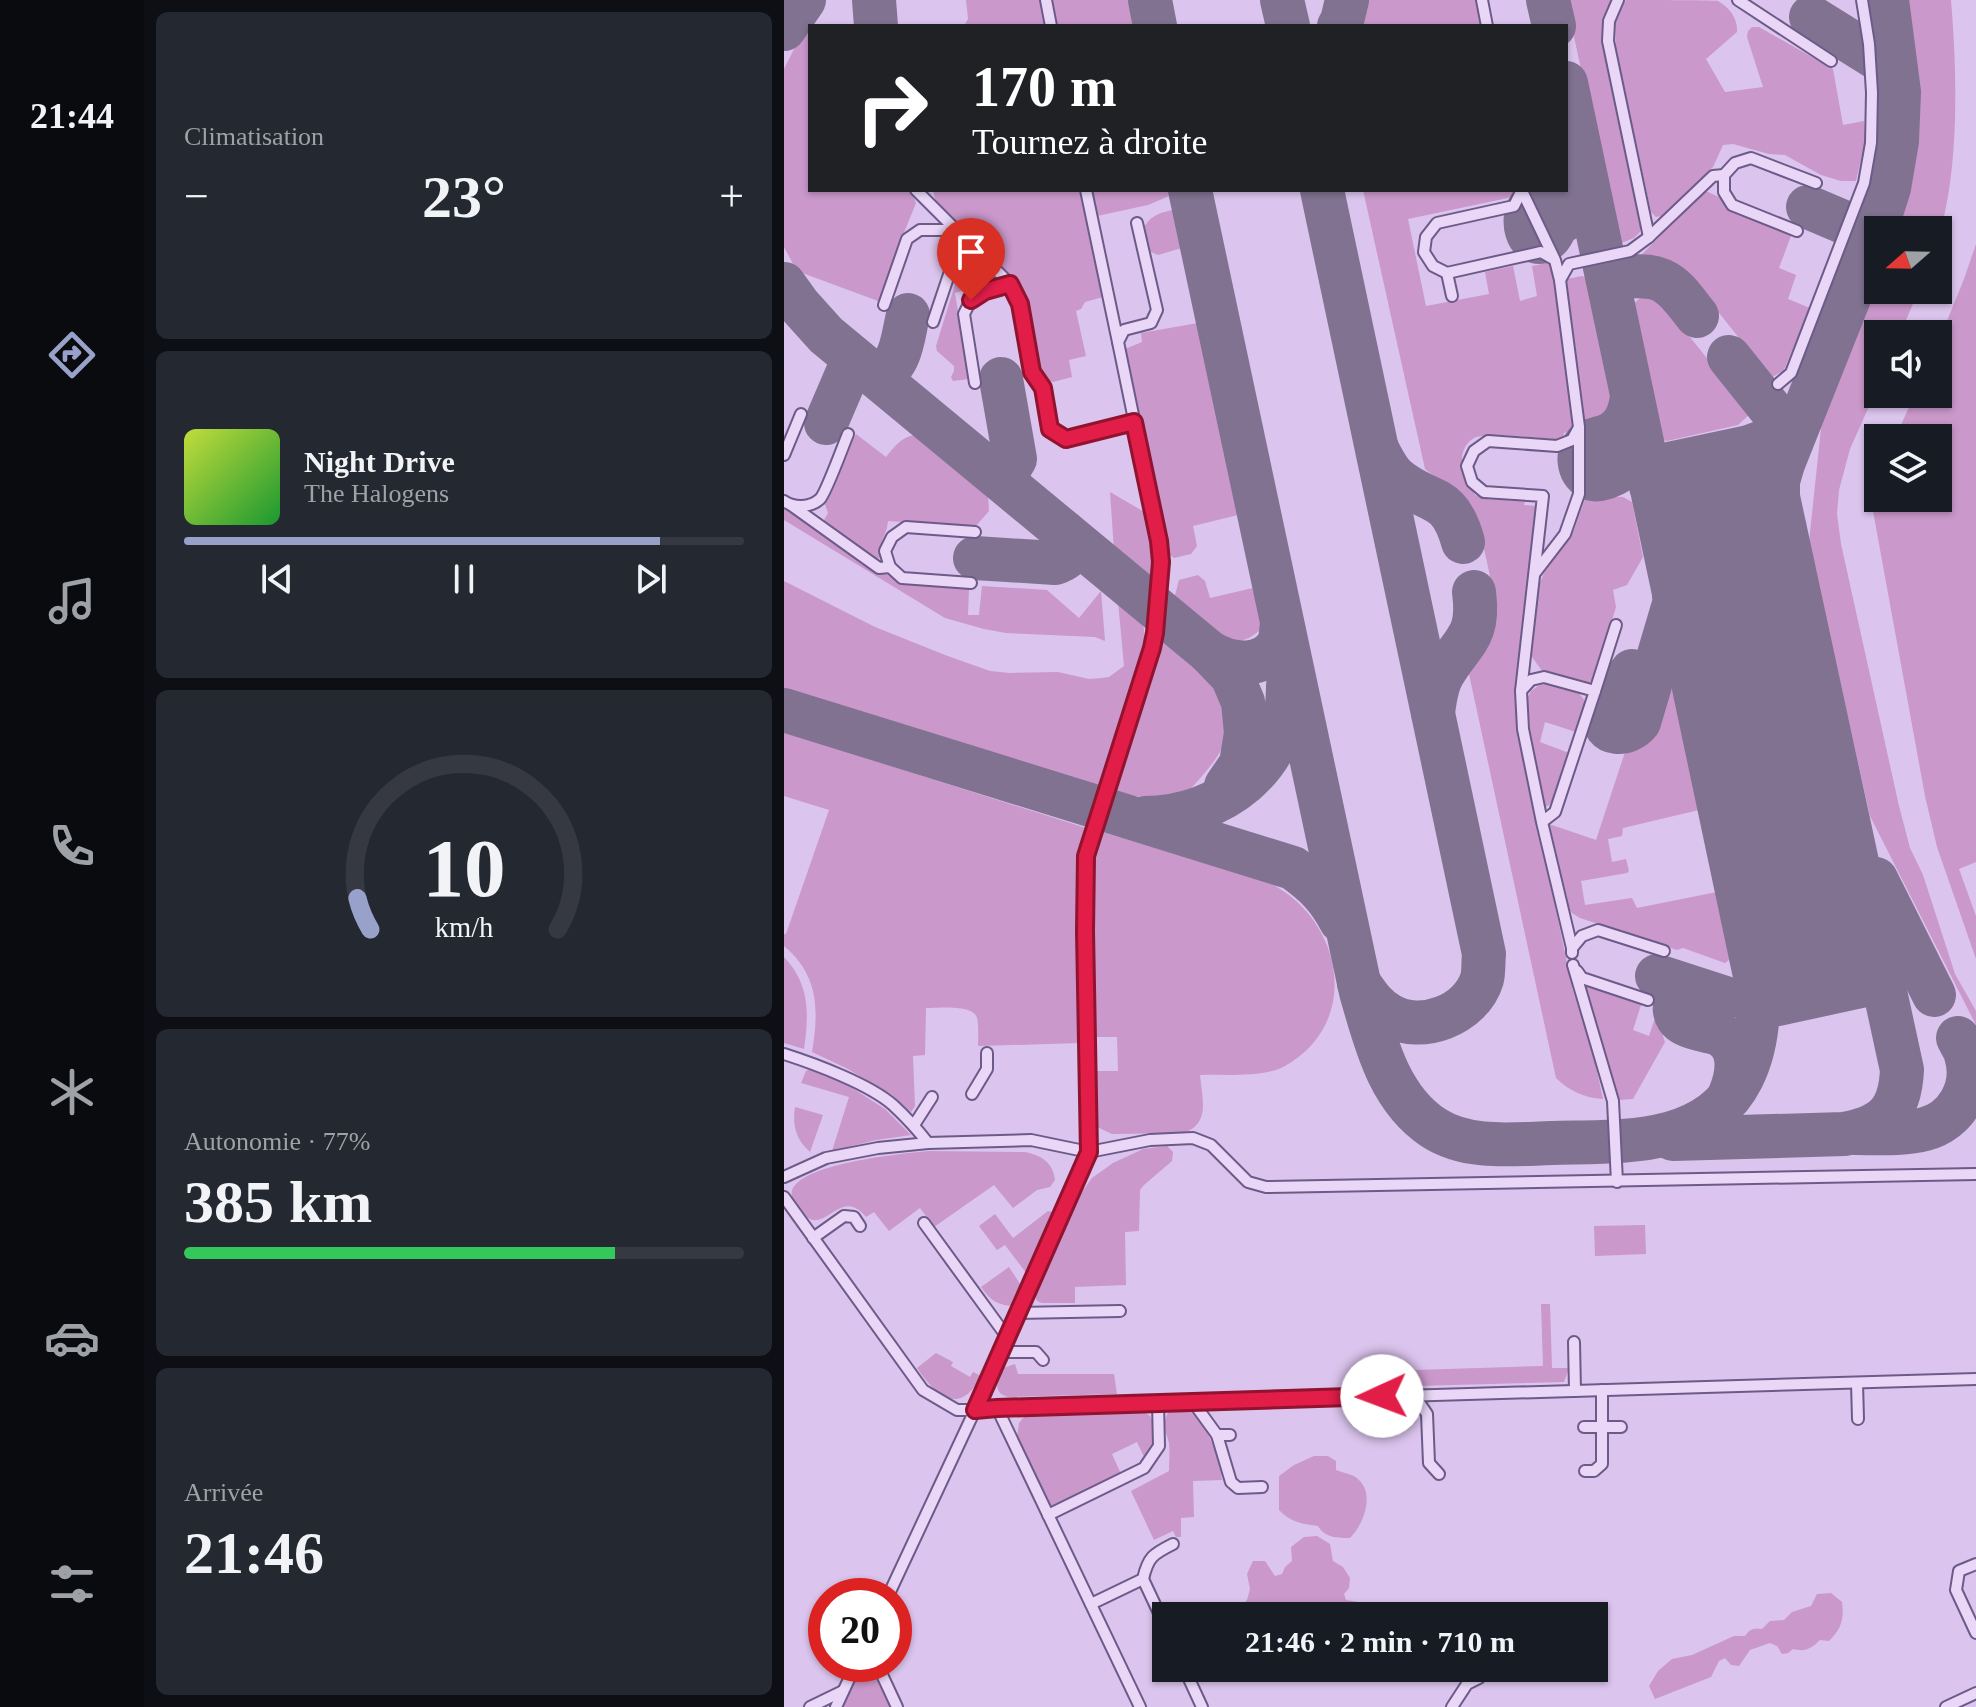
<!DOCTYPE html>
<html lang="fr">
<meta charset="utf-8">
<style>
:root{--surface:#171b24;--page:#242831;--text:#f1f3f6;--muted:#9ea1a6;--line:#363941;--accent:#98a1ca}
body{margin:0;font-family:"Times New Roman",serif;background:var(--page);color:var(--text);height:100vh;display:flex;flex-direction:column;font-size:30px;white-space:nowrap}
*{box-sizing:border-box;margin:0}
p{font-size:26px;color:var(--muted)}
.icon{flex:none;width:44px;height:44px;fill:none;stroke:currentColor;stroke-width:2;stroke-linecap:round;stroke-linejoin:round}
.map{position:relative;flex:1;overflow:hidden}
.panel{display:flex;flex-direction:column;gap:12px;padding:12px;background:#0d0f14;width:640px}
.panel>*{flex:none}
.top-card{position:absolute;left:24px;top:24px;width:760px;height:168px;border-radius:0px;box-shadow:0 2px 6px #0004;background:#202124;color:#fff;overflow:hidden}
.needle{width:52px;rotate:250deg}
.buttons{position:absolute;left:1080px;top:216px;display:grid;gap:16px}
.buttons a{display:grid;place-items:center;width:88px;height:88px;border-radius:0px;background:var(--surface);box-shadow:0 2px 6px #0004;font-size:40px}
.speed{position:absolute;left:24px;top:1578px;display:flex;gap:16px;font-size:40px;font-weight:700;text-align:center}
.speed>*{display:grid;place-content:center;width:104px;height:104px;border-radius:50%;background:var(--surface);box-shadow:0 2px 6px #0004;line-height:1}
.speed .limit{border:12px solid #d22;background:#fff;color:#111}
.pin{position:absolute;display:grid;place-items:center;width:68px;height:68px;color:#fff;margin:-82px -34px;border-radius:50% 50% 50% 0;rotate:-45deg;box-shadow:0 0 8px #0007}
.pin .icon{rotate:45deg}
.me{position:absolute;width:88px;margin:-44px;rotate:268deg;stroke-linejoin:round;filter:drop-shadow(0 0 6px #0008)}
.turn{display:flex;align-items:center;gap:28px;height:168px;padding:0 32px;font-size:36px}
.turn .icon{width:104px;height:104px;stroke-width:2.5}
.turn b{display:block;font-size:56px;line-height:68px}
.big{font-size:60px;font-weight:800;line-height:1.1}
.panel .card{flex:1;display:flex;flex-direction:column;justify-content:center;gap:12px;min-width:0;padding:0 28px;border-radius:12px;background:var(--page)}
.panel .dial{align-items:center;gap:0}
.dial svg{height:208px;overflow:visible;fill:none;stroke:var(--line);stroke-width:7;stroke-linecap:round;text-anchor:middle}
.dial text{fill:var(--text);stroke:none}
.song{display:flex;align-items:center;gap:24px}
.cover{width:96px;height:96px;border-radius:12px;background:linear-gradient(135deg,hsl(70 70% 55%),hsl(130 70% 35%))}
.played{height:8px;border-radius:4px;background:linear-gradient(90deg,var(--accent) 85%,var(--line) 85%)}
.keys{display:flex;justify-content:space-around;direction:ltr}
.heat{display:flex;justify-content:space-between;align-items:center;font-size:44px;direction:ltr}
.charge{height:12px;border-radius:6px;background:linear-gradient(90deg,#34c759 77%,var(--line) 0)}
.trip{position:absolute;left:368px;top:1602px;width:456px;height:80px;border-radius:0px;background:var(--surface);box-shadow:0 2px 6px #0004;font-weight:800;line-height:80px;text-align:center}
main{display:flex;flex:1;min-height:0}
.menu{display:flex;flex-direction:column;width:144px;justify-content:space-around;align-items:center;background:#090b0e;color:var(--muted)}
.menu .icon{width:56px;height:56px}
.menu .current{color:var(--accent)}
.menu b{font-size:36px;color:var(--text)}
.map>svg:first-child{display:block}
.green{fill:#ca98cb}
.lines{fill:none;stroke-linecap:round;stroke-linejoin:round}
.taxiway{stroke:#817292;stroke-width:44}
.service-casing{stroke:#6c5b88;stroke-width:14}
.service{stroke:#ead7f8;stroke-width:10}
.route-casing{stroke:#92132f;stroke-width:20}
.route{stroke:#e11d48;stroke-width:14}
</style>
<main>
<nav class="menu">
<b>21:44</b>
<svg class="icon current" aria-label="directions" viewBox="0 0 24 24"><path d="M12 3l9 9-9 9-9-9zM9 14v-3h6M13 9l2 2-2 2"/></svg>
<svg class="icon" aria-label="music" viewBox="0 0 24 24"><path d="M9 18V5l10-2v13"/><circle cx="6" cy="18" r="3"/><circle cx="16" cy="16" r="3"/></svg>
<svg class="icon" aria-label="phone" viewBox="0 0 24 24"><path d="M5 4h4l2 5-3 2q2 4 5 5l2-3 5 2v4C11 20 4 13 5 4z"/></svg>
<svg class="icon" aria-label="climate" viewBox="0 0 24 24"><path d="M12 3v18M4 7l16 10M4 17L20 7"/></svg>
<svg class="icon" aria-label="car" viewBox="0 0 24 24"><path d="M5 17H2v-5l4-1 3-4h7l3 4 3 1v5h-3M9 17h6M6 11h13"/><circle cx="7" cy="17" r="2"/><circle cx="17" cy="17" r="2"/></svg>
<svg class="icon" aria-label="filters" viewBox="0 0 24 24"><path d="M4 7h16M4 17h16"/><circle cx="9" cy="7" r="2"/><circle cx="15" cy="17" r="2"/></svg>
</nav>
<section class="panel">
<div class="card"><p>Climatisation</p>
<div class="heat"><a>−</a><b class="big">23°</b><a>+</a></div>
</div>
<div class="card">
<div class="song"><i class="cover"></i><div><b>Night Drive</b><p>The Halogens</p></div></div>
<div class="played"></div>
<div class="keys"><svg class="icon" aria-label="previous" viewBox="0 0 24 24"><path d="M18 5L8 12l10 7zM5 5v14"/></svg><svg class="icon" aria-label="pause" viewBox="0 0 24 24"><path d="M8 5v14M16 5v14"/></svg><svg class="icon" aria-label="next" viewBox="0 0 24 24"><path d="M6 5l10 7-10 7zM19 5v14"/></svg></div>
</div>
<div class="card dial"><svg viewBox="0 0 100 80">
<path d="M14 69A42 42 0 1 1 86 69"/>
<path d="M14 69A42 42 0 0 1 9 57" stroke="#98a1ca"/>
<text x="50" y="56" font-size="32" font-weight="700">10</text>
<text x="50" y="72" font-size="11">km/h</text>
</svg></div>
<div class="card"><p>Autonomie · 77%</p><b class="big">385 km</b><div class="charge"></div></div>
<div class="card"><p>Arrivée</p><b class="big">21:46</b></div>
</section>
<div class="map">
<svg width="1192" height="1707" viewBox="0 0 1192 1707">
<rect width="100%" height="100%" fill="#dbc4ed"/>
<g class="green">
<path d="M182 0H256L262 26H180L184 19Z"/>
<path d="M267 0H345L350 26H272Z"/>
<path d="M581 0H693L699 26H641L639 24 637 26H574L578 20Z"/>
<path d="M782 0H827L818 22V38L856 224V232L850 238 835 244Z"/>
<path d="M842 0C857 0 925 0 934 1 946 8 954 19 953 32L922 59 941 92 979 87 963 37 964 31 968 27H975L1049 69 1059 125 1080 121 1081 141 1072 181H1057L1037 175 1001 155 985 154 949 144 939 145 929 167 878 216 872 217 867 212 832 51 831 20Z"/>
<path d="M1123 0H1167C1173 73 1176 169 1154 239V230H1113C1140 151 1136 81 1123 0Z"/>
<path d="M26 27V190H123L130 198 132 203 119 235 99 294 94 301 13 271 0 247V69L13 43Z"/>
<path d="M149 190H297L319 297 301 302 297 309 292 311 302 356 285 360 288 377 269 382 257 377 239 298 234 287 225 275 152 203Z"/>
<path d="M308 190H384L385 196 364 205 313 216Z"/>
<path d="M579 190H731L732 193 724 198 624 219 642 306 705 294 701 272 729 266 736 301 753 296 748 266 768 262 790 430 780 433 779 440C762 439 702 431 690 438 668 452 681 479 691 495L701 499 741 501 740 505 752 506 732 682V704L735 735 789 991 809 1053 819 1099C801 1098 785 1091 772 1078L685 674C694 658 706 643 710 624 714 602 696 516 680 499 670 488 653 479 641 469Z"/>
<path d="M922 191 941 200 943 206 948 209 1008 233 995 268 1012 275 1004 299 1026 308 1000 370 987 378 904 274C888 261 874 259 855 257Z"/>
<path d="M389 210 398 248 374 255 365 251 360 227C368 215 375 213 389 210Z"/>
<path d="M1192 244V862L1175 869 1192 916V959L1153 847 1141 796 1089 511 1090 487 1094 478V498H1154V438H1111L1131 394H1154V343L1180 279Z"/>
<path d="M189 259 211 277V281L171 293 185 379 169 381 167 377 170 371V366L153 351 152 346 177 265 182 260Z"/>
<path d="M798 276 802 278 828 407V413L800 425 781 284 783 279Z"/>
<path d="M1094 277V290H1135L1116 334H1094V386L1066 449 1055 490 1053 514 1057 544 1115 806 1126 848 1139 875 1171 974 1192 1011V1025L1086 816 1025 542 1038 419Z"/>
<path d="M861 296H867L877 301 967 413 954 425 883 441 875 439 847 306 856 298Z"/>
<path d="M414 323 454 515 409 526 413 546 407 554 390 558 384 553 341 349 358 342 357 333Z"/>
<path d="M72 434 102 457C111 446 117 437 131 435L204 494 205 511 191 527 104 521C103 535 93 545 96 558L92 559 39 522 44 513 41 504Z"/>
<path d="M326 492 362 513C367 537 373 553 365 577L330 550Z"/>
<path d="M802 496 839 497 848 502 859 557 843 585 829 590 832 607 810 680 803 683 759 672 748 657V640L756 583 760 573 790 530Z"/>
<path d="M0 508 93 572 104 575 118 583 185 589 184 615H195L198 586 263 590 295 618 317 591 321 641 311 637 222 633 200 629 161 618 0 520Z"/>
<path d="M414 575 421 581 426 598 469 588 478 628C466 640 453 645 436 638L390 599 395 580Z"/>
<path d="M0 581 91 627 161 655 206 671 225 673 274 672 305 679 318 678 325 677 340 666 334 601 359 623 362 646 318 788 0 690Z"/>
<path d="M379 639C392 650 406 659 418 671 438 692 450 725 436 752 428 766 415 779 405 791 383 801 354 798 331 792Z"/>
<path d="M761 684 794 692 801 701 792 732 761 722 756 742 785 753 769 799 765 805 761 807 746 729 743 699 747 691 754 686Z"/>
<path d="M884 689 888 690 893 696 915 810 839 828 838 836 824 839 828 862 842 859 845 871 843 873 797 881 801 905 848 898 853 908 933 892 946 954 945 960 941 963 899 948 893 950 796 918 788 913 783 907 765 824 812 840 841 752 850 751 856 748 875 694Z"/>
<path d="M0 732 302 828 296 874 294 930 297 1043 194 1046C194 1037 195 1026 193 1018 190 1004 154 1008 142 1008L141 1055 129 1056 131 1106 127 1112 108 1095 62 1068 28 1052C35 1011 35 975 0 946V934H2L45 810 0 796Z"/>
<path d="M315 831 479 880C556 912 582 1020 501 1066 479 1078 441 1074 416 1075 418 1098 427 1124 399 1133L328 1134 313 1127 310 1122V1071H334L333 1037H310L308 873 310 855Z"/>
<path d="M0 957C26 984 25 1015 20 1049L0 1043Z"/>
<path d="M800 984 857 1005 849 1030 865 1036 872 1015 881 1042 849 1099 834 1100Z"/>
<path d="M26 1069 65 1086 101 1109 127 1135 92 1140 48 1151 65 1097 17 1083 22 1071Z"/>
<path d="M11 1107 39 1115 26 1152C12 1140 8 1125 11 1107Z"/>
<path d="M383 1146 389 1152 388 1161 360 1185 356 1190 355 1231 341 1232 342 1285 291 1287V1303H258L253 1301 251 1296 252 1289 295 1196 308 1178 329 1163 359 1149Z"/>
<path d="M145 1151 240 1152C257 1155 269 1162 271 1180L266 1187 253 1190 229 1208 210 1185 150 1227 136 1208 105 1231 90 1212 82 1217C55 1184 40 1240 18 1212 15 1208 10 1202 8 1197 0 1164 124 1153 145 1151Z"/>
<path d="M264 1211 268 1212 269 1216 243 1274 221 1245 213 1250 195 1226 211 1214 229 1238Z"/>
<path d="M861 1225 862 1254 811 1256 810 1226Z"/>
<path d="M225 1267 238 1287 227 1306C211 1304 207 1300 197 1287Z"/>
<path d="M757 1304H766L768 1368H785L780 1382 632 1386 631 1370 759 1366Z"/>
<path d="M152 1353 169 1362 167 1366 186 1377 189 1372 197 1376C176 1417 152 1396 133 1368Z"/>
<path d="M231 1364 234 1374H330L333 1394 224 1397C207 1392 214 1380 219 1368Z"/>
<path d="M353 1410 360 1412 366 1416 369 1422 370 1444 360 1457 353 1442 328 1454 337 1474 267 1506 263 1502 233 1437 235 1423 239 1418 246 1414 257 1413Z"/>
<path d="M385 1411C391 1411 399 1409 405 1411 423 1419 436 1462 438 1480L409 1481 410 1517 397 1518V1537H392L389 1531 370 1540 347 1491 385 1471C385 1463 386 1452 385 1443 382 1431 377 1424 385 1411Z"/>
<path d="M530 1456H544L552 1461V1470C559 1473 570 1474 575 1480 591 1495 579 1525 566 1538 553 1538 541 1538 534 1526 518 1524 506 1522 495 1510V1476L510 1465Z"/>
<path d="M533 1536 546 1544 549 1561 559 1567 566 1578 565 1588 560 1594 562 1600 574 1602 582 1616H540L542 1613 539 1607C527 1613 517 1616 503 1612L496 1616H453L454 1609 463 1600 466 1589 463 1574 469 1561H481L491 1576 498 1574 501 1567 508 1561 507 1547 520 1537Z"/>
<path d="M1047 1593 1058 1602C1060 1619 1058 1628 1045 1641L1036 1640C1027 1649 1021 1652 1009 1649L1004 1653 998 1654 993 1646 986 1643 966 1650 955 1666 947 1665 941 1658 935 1661 927 1677 871 1699 865 1686 874 1671 888 1659 908 1655 950 1636H961C966 1629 969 1628 978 1629L986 1621 1000 1620 1008 1612 1027 1606 1033 1594Z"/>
<path d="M79 1669H85L89 1673 106 1707H58L74 1672Z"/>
</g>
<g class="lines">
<g class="taxiway">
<path d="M90 0 92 26"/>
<path d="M366 0 371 26"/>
<path d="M498 0 504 26"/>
<path d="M764 0 770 26"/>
<path d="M1027 17 1112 70"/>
<path d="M555 26 558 21 563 0"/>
<path d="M0 29 20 0"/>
<path d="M406 190 577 992C591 1040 604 1098 650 1128 684 1150 730 1144 768 1143 835 1141 923 1148 958 1078 972 1050 975 1021 974 990L782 83"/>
<path d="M538 190 700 954C699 962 700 971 698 979 687 1015 637 1034 605 1015 591 1007 584 996 575 983"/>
<path d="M1024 207 1090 235"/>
<path d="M784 218C780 220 776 222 773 225 769 230 768 237 762 240 742 250 736 217 747 205 751 200 758 200 764 198 785 193 795 188 808 209"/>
<path d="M820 262C835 286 855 270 877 280 893 287 902 303 913 316"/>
<path d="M0 284 15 305 42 335 425 652C446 665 481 670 495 643 497 638 497 630 498 624"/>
<path d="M945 357 993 417 995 429 990 438 965 447 980 449C987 458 988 465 984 476L973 483 887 501 875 497 867 486 869 472 880 465 965 447"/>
<path d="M42 423 63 374C75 366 85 371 98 374 118 363 119 335 124 315"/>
<path d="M594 451C599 460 604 471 612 478 644 505 665 491 679 542"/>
<path d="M203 468 216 473 225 469 231 459 217 379"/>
<path d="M832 473C825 476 816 481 808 479 795 474 792 457 800 446 804 440 809 440 816 438 838 433 846 416 848 396"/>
<path d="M879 507C871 522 877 535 894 537L980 519C997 512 998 495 985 485"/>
<path d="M882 550C883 563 888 571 902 572L988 554 999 547C1002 537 1002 530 995 521"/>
<path d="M191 558 271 563C290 557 289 547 280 532"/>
<path d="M897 576 892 581 890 594 897 605 910 608 1002 588 1007 584C1010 573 1010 562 1000 556"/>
<path d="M898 622C897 635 904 643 917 644L1004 626 1015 619C1018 609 1017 602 1010 594"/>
<path d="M912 648 907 653 905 666 912 676 925 681 1017 660C1028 650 1026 636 1015 628"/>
<path d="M425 652 448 676 459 702 462 733 457 764 442 786"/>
<path d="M848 671C839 683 822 699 820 714 817 737 844 736 855 722L890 604"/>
<path d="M913 694 916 708 926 715 932 716 1019 698 1030 691C1033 681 1032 674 1026 665"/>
<path d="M0 710 509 868C531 884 544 896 557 921"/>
<path d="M649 712C651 699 652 686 659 674 679 640 696 638 690 592"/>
<path d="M927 719 923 724 921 737 928 748 940 752 1032 731 1038 727C1041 716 1041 706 1031 700"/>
<path d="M935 755 928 767 931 780 942 787 948 788 1040 767C1051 758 1049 744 1038 736"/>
<path d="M936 801C935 814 942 822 955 824L1042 806 1053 799 1055 784 1052 777"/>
<path d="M361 818C437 817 505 767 504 686"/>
<path d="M950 827C938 842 944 858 963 860L1049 842 1061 835 1063 820 1056 809 1050 807"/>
<path d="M958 864C945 878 953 893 971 896L1063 876C1073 866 1072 855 1064 845L1062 844"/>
<path d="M1092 879 1150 995"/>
<path d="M959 909C958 923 964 931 978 933L1064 915C1079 909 1082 895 1072 883"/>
<path d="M973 936C961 951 968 965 986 968L1079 948C1089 939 1087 927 1080 917L1077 916"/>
<path d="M981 971C968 986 976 1001 994 1004L1086 984C1097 974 1096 960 1085 952"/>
<path d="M873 976 941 998 905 989 897 992C889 1002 887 1017 901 1024 910 1029 922 1030 932 1033 958 1043 955 1072 946 1094"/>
<path d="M1071 1133C1093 1133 1119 1135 1141 1129 1172 1121 1192 1088 1182 1055 1181 1050 1177 1044 1174 1038"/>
<path d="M889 1139 1060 1134C1100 1127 1116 1112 1118 1070L994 497V481L999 464 1090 235 1105 188 1113 141 1115 92 1103 0"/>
</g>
<defs>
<g id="service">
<path d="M262 0 267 26"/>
<path d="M698 0 703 26"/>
<path d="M834 0 825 21 824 41 865 237"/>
<path d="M954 0 1047 61"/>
<path d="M132 190 226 284 236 304 248 372 259 388 266 429 282 439 350 422"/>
<path d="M302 190 334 342"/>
<path d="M738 191 770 258"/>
<path d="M1013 231 948 205 940 192V175L951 163 967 158 1032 183"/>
<path d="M663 273 668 296"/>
<path d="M776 280 785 264 846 251 865 237 929 176 940 175"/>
<path d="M100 305 123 239 136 230H171"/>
<path d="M149 322 178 236"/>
<path d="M191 383 180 314 187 300 201 291 226 284"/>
<path d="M994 384 1007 373 1080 183 1087 143 1088 93 1085 44 1078 0"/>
<path d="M0 455 17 414"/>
<path d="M0 501C10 508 26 508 36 499 42 493 59 446 64 434"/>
<path d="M7 505 95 568 106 567"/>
<path d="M751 573 781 534 795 494V429"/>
<path d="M187 583 118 578 106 567 101 551 108 537 122 527 191 532"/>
<path d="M737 691 759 496 700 492 688 482 683 466 690 451 704 441 773 446 788 440 795 427 776 280 771 260 757 252 663 273 649 266 640 252 642 237 653 223 730 206 738 190"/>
<path d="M811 691 832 625"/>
<path d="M758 822 739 729 737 691 747 680 760 677 811 691 771 812 758 822 788 948"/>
<path d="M788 953V948L798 936 814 930 880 951"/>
<path d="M789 965 829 1101 833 1182"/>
<path d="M793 971 798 978 864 1000"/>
<path d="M0 1054C31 1064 85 1084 109 1105 122 1117 133 1129 144 1143"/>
<path d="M188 1094 203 1069V1053"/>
<path d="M130 1125 148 1097"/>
<path d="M0 1177 42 1158 94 1148 144 1143 247 1140 305 1152 301 931 302 856 368 648C375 614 378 576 375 541L334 342 340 330 367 323 373 310 353 223"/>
<path d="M0 1197 139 1390 173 1410H191L305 1152 366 1140 409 1138 427 1145 464 1182 482 1187 1192 1174"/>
<path d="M140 1223 223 1337"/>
<path d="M29 1238 60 1216 70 1217 76 1226"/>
<path d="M234 1313 336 1311"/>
<path d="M790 1342 791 1391"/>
<path d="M216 1352H252L259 1360"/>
<path d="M1073 1383 1074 1419"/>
<path d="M630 1395 643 1414 645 1463 655 1474"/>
<path d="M409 1402 433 1435H446"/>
<path d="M213 1408 356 1707"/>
<path d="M800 1427H837"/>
<path d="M433 1435 447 1482 454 1488 478 1487"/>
<path d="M801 1471H810L818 1464V1390"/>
<path d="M264 1515 360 1468 375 1446 374 1403"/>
<path d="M1192 1564 1175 1571 1172 1590 1192 1633"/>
<path d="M359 1579 382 1628"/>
<path d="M104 1596 191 1410 213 1408 1192 1379"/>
<path d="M307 1604 359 1579C364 1557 369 1554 389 1544"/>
<path d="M93 1664 113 1707"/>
<path d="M400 1668 418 1707"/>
<path d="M26 1707 59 1691"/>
<path d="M52 1707 72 1664"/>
<path d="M668 1707 683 1684 695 1678"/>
<path d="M1162 1707 1192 1693"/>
</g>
</defs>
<use href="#service" class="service-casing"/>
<use href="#service" class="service"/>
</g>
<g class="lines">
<defs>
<path id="route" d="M187 300 201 291 226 284 236 304 248 372 259 388 266 429 282 439 350 422 375 541 377 562 371 633 368 648 302 856 301 931 305 1152 191 1410 213 1408 598 1396"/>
</defs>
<use href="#route" class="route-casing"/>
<use href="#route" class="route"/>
</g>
</svg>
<div class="buttons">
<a><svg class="needle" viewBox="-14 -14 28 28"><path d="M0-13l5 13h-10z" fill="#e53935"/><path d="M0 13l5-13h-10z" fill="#9ea1a6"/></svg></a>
<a><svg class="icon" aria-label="sound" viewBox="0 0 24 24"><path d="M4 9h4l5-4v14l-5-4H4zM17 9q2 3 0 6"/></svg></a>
<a><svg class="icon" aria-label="layers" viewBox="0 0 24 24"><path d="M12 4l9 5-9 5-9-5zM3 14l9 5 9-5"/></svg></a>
</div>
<div class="speed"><div class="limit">20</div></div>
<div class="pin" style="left:187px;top:300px;background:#d93025"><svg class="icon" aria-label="arrive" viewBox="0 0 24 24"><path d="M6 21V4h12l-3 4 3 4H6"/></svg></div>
<svg class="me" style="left:598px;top:1396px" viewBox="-20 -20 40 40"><circle r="19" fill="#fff"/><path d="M0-13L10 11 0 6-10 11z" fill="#e11d48"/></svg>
<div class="trip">21:46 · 2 min · 710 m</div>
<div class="top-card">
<div class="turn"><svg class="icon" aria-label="right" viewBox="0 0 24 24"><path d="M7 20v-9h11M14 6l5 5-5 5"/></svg><div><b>170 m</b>Tournez à droite</div></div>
</div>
</div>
</main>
